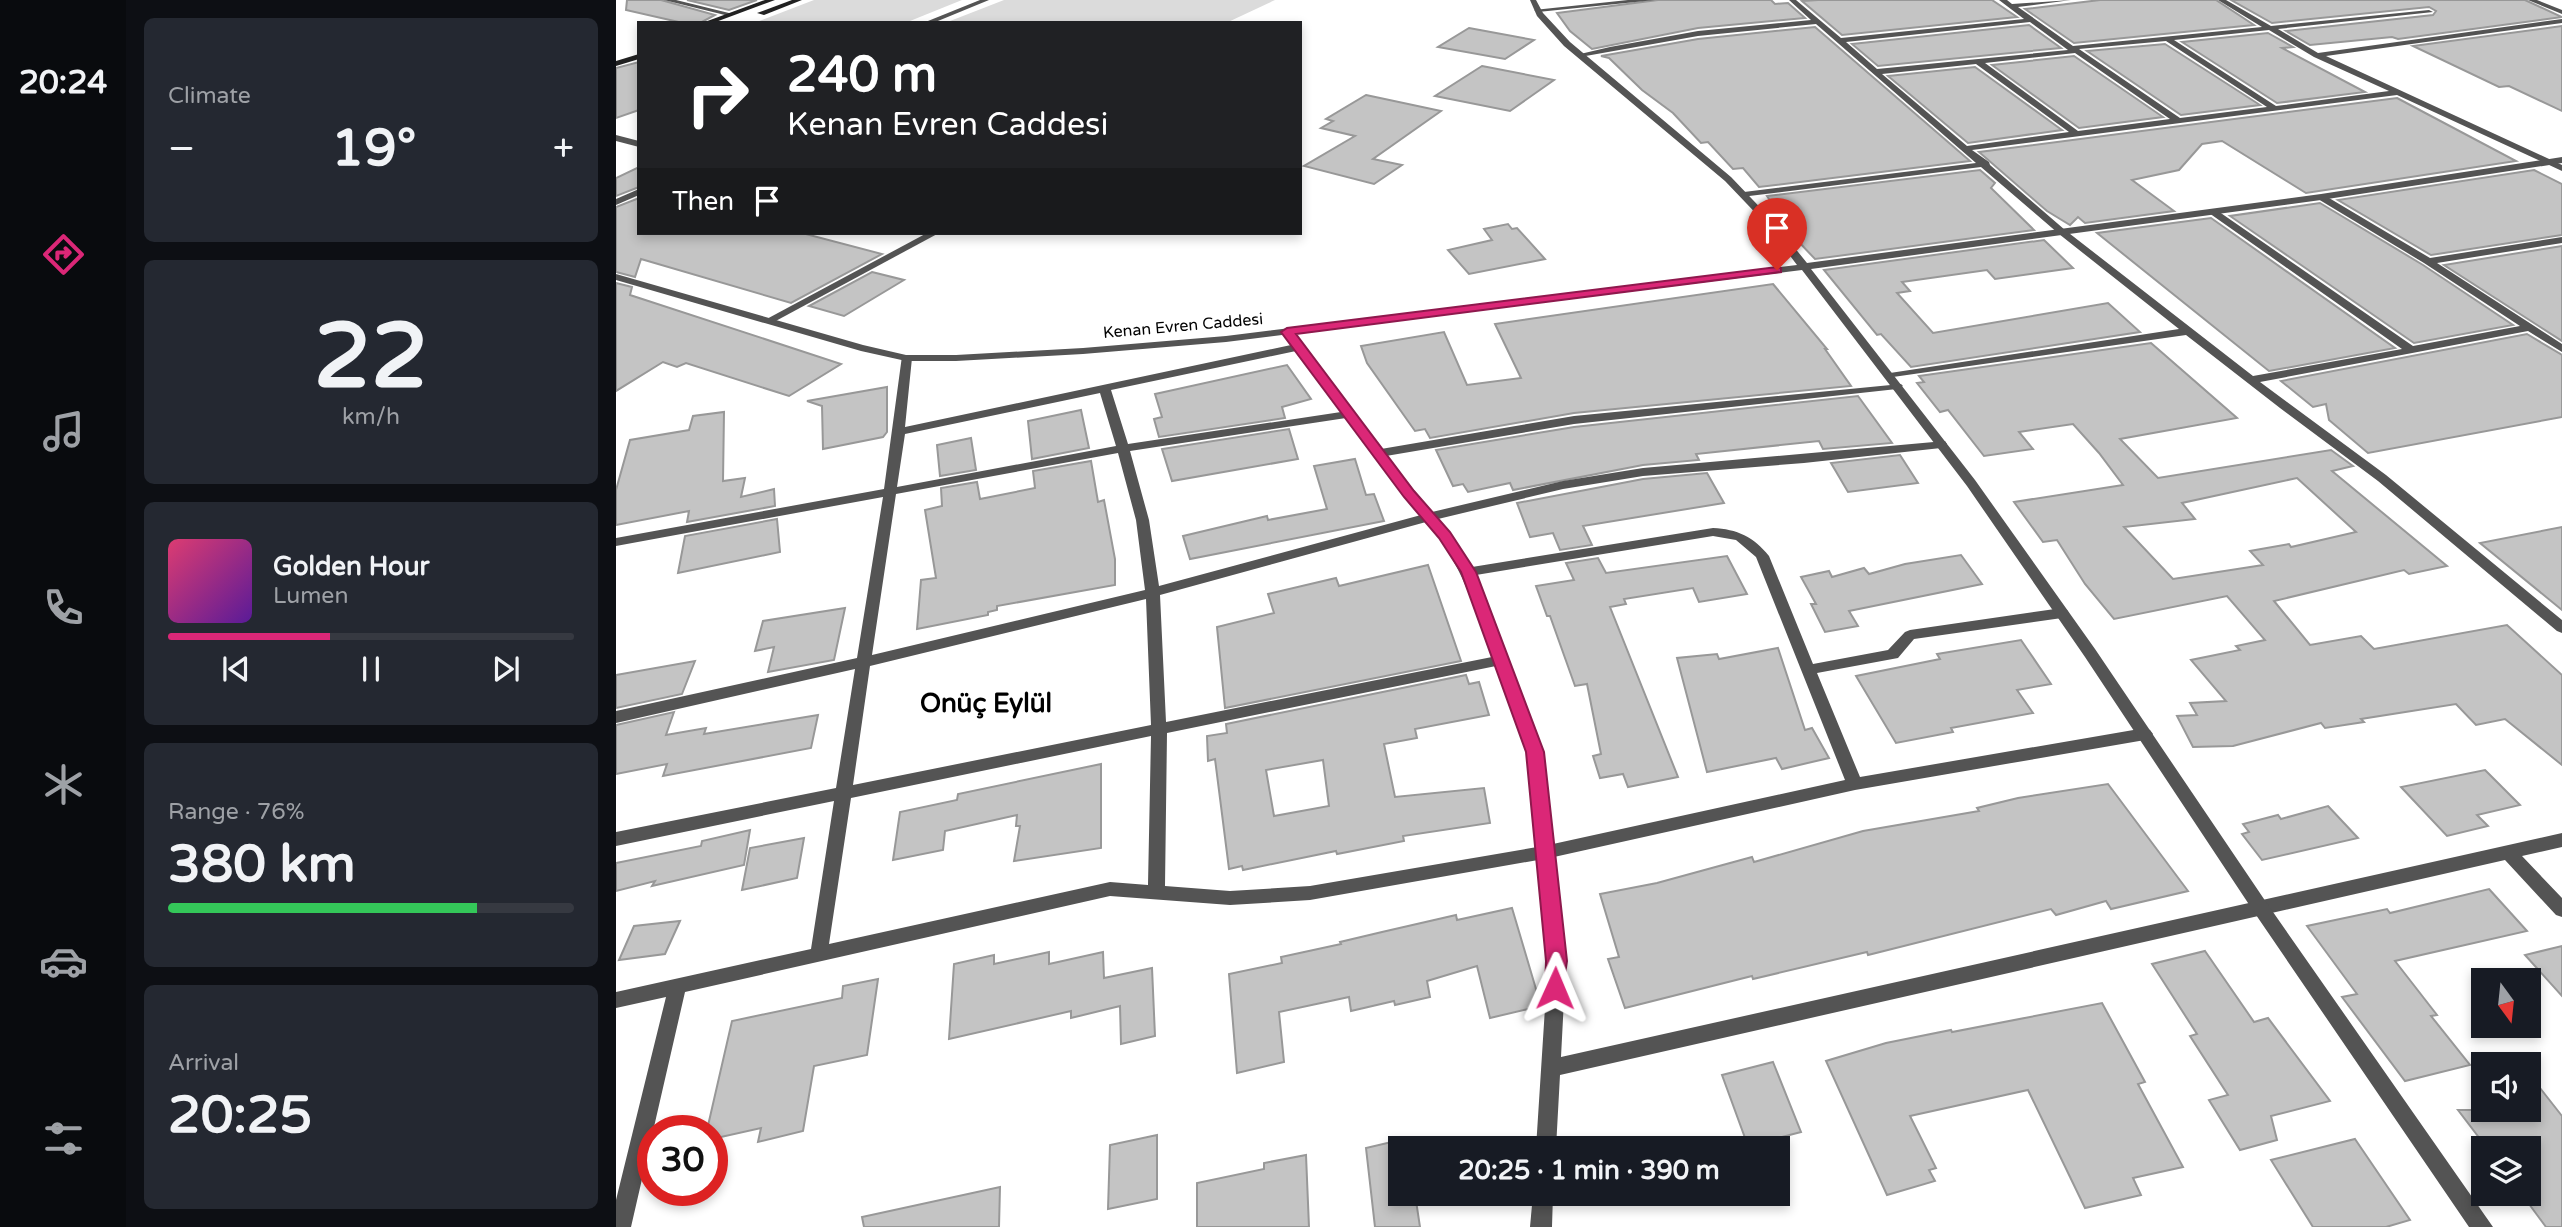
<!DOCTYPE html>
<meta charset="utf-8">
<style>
:root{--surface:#171b24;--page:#242831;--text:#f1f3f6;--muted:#9ea1a6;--line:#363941;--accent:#db2777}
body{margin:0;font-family:"Varela Round",sans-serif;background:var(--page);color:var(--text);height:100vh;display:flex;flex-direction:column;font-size:26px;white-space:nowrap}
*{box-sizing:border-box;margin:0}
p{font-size:23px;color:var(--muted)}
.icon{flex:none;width:38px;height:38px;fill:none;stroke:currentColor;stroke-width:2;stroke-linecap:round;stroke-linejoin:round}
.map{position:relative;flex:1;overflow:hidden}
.details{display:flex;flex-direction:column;gap:18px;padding:18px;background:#0d0f14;width:490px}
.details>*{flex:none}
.top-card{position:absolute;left:21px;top:21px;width:665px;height:214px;border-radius:0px;box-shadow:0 4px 10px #0003;background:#202124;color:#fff;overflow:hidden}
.needle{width:46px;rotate:165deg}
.fabs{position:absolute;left:1855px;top:968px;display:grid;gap:14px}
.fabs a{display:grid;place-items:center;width:70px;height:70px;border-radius:0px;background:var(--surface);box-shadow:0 4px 10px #0003;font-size:35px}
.speed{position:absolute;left:21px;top:1115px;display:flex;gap:14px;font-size:35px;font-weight:700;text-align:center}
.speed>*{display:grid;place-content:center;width:91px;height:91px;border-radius:50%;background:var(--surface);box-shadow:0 4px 10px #0003;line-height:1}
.speed .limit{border:10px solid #d22;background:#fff;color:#111}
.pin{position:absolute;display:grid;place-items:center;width:60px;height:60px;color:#fff;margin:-72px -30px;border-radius:50% 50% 50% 0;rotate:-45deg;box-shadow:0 0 7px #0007}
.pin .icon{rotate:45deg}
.me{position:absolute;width:77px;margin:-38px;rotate:1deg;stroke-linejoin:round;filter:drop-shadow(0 0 5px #0008)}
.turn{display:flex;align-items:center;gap:24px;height:147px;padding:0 35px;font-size:32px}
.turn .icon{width:91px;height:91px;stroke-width:2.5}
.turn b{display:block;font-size:49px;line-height:60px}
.then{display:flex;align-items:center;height:66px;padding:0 35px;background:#0003;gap:14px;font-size:26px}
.big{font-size:52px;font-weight:700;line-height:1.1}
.details .widget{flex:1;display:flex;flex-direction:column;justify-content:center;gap:10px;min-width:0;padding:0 24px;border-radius:10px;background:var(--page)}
.details .dial{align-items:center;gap:0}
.dial b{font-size:91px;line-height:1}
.song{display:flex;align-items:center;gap:21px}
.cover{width:84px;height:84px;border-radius:10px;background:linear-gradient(135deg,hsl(340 70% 55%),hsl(270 70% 35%))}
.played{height:7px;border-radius:4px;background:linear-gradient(90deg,var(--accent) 40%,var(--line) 40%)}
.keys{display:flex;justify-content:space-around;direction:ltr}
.heat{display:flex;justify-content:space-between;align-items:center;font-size:38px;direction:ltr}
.charge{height:10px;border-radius:5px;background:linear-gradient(90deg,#34c759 76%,var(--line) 0)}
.trip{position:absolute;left:772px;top:1136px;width:402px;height:70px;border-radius:0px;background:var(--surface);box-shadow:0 4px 10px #0003;font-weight:700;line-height:70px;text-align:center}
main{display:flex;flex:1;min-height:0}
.tab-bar{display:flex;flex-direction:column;width:126px;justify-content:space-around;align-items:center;background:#090b0e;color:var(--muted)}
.tab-bar .icon{width:49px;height:49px}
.tab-bar .active{color:var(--accent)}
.tab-bar b{font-size:32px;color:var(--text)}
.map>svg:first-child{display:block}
.green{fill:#dbdbdb}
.building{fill:#c4c4c4;stroke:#989898;stroke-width:2;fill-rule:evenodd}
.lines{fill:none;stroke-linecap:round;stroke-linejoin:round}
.minor{fill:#545454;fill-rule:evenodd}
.tertiary{fill:#545454;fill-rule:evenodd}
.secondary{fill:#212121;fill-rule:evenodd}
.route{fill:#db2777;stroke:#8e194d;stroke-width:2}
.labels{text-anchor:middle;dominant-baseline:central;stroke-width:5;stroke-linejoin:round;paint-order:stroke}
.far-street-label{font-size:16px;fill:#000;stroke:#fff}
.district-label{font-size:26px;font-weight:bold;fill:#000;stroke:#fff}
</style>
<main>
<nav class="tab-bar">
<b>20:24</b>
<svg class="icon active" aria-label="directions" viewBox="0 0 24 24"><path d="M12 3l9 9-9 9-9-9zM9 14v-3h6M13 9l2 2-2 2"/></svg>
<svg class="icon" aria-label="music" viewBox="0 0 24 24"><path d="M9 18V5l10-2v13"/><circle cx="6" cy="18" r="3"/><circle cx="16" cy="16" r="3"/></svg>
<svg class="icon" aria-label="phone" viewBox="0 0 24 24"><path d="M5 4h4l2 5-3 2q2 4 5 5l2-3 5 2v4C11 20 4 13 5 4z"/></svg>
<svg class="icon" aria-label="climate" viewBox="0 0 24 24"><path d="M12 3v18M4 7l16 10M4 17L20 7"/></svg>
<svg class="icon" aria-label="car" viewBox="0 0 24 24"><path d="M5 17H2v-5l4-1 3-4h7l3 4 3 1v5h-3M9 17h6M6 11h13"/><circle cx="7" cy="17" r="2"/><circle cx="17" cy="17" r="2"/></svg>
<svg class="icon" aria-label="filters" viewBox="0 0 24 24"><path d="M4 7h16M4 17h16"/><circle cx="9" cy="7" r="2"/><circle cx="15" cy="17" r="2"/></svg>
</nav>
<section class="details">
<div class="widget"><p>Climate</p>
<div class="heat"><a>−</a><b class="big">19°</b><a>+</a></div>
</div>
<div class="widget dial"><b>22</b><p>km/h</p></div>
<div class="widget">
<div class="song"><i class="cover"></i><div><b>Golden Hour</b><p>Lumen</p></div></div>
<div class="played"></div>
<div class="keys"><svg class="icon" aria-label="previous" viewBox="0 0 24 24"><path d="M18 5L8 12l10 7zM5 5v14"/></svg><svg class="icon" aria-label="pause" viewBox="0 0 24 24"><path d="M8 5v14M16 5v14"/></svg><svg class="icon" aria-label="next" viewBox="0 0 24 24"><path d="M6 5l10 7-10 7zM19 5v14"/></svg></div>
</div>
<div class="widget"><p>Range · 76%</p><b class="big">380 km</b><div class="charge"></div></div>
<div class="widget"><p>Arrival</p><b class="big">20:25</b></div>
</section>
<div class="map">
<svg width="1946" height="1227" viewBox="0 0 1946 1227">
<rect width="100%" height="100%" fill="#fff"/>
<g class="green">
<path d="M198 0H346L289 23H138Z"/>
<path d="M388 0H659L610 23H329Z"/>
</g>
<g class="building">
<path d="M11 0H45L99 15 84 23H67L10 10Z"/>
<path d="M71 0H141L113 10Z"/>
<path d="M1042 0H1155L1159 4 1172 3 1189 18 1082 28 976 49 954 31 941 13Z"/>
<path d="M1202 0H1376L1401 17 1226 35 1186 1Z"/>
<path d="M1484 0H1600L1638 25 1458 43 1409 9Z"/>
<path d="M1615 0H1909L1946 17 1782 39 1776 37 1694 45 1670 31 1817 15 1820 11 1813 7 1656 23Z"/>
<path d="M1413 25 1445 48 1262 66 1236 44Z"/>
<path d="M1946 26V111L1893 86 1883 87 1797 46Z"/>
<path d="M1199 27 1354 161 1143 187 1127 168 1117 169 1092 142 1085 143 1057 113 1026 90 993 58 985 56 1082 39Z"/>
<path d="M853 28 918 40 889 59 822 47Z"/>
<path d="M1652 33 1677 47 1666 48 1749 92 1661 103 1566 42Z"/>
<path d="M1549 44 1644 105 1565 115 1471 51Z"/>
<path d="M1458 56 1547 117 1463 128 1376 65Z"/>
<path d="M23 62V110L0 118V68Z"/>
<path d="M866 66 938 80 894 111 819 96Z"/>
<path d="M1359 67 1446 130 1352 143 1272 76Z"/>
<path d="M750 95 825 111 757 159 786 165 758 184 688 166 739 136 705 128 717 121 710 119Z"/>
<path d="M1781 98 1900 161 1690 193 1606 141 1586 144 1563 170 1516 180 1558 211 1469 223 1462 217 1454 225 1431 211 1363 152Z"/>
<path d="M23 167V187L0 196V178Z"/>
<path d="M1364 170 1379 183 1375 188 1418 230 1199 259 1181 240 1151 196Z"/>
<path d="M1918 170 1946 184V235L1815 255 1722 200Z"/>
<path d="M23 198V233H186L266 254 175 303 25 259 19 277 0 272V207Z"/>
<path d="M1704 203 1807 265 1897 325 1798 343 1614 216Z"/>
<path d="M1595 218 1779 348 1653 371 1481 233Z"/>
<path d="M892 224 896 229 901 228 929 259 853 274 832 250 876 240 868 229Z"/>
<path d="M1428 240 1457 268 1379 279 1371 270 1286 282 1294 291 1281 293 1317 333 1492 303 1524 332 1295 367 1265 334 1261 335 1208 270Z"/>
<path d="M1946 246V341L1828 265Z"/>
<path d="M256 272 288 280 228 316 193 306Z"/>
<path d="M0 283 16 287 14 295 225 364 173 396 70 363 61 367 47 362 0 391Z"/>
<path d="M1157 284 1211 349H1209L1235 386 958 413 814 438 809 429 799 431 751 363 745 346 828 332 851 385 905 378 879 324Z"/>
<path d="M1911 334 1946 355V417L1752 453 1713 420 1710 404 1697 407 1665 381Z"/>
<path d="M1535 343 1621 418 1504 439 1542 478 1715 450 1737 466 1716 471 1831 566 1793 574 1788 570 1658 601 1694 645 1745 636 1758 649 1891 625 1946 675V765L1889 719 1860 725 1840 704 1745 719 1748 722 1709 728 1705 723 1617 746 1577 747 1561 716 1581 715 1574 703 1610 701 1575 660 1624 650 1620 646 1649 640 1611 596 1498 619 1469 584 1441 540 1427 542 1398 502 1507 485 1483 453 1457 424 1403 432 1417 449 1368 456 1332 410 1324 412 1301 383 1308 382 1303 376ZM1681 478 1740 532 1675 547 1673 544 1634 551 1647 565 1557 579 1508 527 1579 519 1566 503Z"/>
<path d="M671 365 695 399 666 407 669 418 543 437 538 419 546 417 539 394Z"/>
<path d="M271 387V432L267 437 207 449 206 406 191 401Z"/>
<path d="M1242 396 1276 443 1207 449 1203 441 1080 454 1083 460 1027 465 897 490 894 483 852 492 847 484 837 486 820 450 958 427Z"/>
<path d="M465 410 473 448 416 459 412 421Z"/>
<path d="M108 412 107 481 129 478 125 497 158 489 159 506 71 522 73 511 0 525V490L14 440 73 430 77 416Z"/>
<path d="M673 429 682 459 556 481 546 449Z"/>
<path d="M355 438 360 470 324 476 321 445Z"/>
<path d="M1284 455 1302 483 1232 492 1215 463Z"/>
<path d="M739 459 750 495 758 494 768 521 574 559 567 536 651 516 652 520 711 509 698 466Z"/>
<path d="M475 461 482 502 488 500 499 559V585L381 606V610L372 612V615L301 629 305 580 320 578 309 510 326 506 325 488 361 482 364 499 419 488 417 471Z"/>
<path d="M1091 473 1108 503 967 526 976 545 944 550 937 533 914 537 901 503 1027 479Z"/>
<path d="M161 519 164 552 62 573 69 536Z"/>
<path d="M1946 527V610L1864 543Z"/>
<path d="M1345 555 1366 584 1233 611 1242 626 1209 632 1195 604H1200L1185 577 1213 571 1216 577 1248 568 1253 574 1289 564Z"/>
<path d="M1111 556 1131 594 1083 602 1077 588 1008 599 1010 604 994 607 1062 777 1012 787 1007 774 984 778 977 756 985 754 971 684 959 686 934 616H931L920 586 958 580 950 563 982 558 990 573Z"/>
<path d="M812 565 845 661 609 708 601 627 658 613 652 594 720 578 723 586Z"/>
<path d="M229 608 218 660 152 672 158 647 139 651 147 621Z"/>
<path d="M1405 640 1435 684 1401 690 1417 713 1335 728 1337 732 1280 743 1240 676 1324 659 1321 654Z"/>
<path d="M1162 648 1189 730 1196 728 1213 758 1166 769 1160 758 1091 772 1061 658 1101 654 1103 659Z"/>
<path d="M79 661 66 694 0 708V675Z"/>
<path d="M850 675 853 684 863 682 873 715 799 729 801 738 768 744 779 797 868 788 874 823 787 836 788 841 721 854 720 851 627 870 626 866 613 869 599 759 592 761 591 736 611 733 610 724ZM707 760 713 806 658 816 650 770Z"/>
<path d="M58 712 50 735 90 728 88 734 202 715 195 748 47 776 51 764 0 774V725Z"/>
<path d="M485 764V848L398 861 404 826H400L401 815 329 831 327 850 277 860 284 812 341 800 342 794Z"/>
<path d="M1869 770 1904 805 1861 815 1872 826 1831 836 1785 787Z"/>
<path d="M1492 784 1572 891 1495 909 1490 901 1440 915 1435 909 1252 955 1251 952 1137 979 1136 976 1009 1008 992 959 1003 957 984 894 1041 883 1136 857 1138 862 1247 831 1363 811 1361 808 1402 798Z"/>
<path d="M1712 806 1742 838 1646 860 1626 834 1633 832 1627 824 1662 815 1665 819Z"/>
<path d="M134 830 128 865 36 886 39 881 0 891V863L85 846 86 841Z"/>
<path d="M188 838 181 878 126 890 134 848Z"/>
<path d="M1873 889 1911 931 1779 961 1821 1015 1815 1016 1854 1065 1789 1081 1726 997 1741 994 1691 926 1771 909 1774 913Z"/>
<path d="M896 908 925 1006 874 1018 861 966 811 981 814 997 779 1005 778 1001 735 1011 733 997 663 1012 668 1062 621 1073 613 974 666 963 665 957 725 944 724 942 766 932 840 915 841 920Z"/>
<path d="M64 921 49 954 3 960 18 926Z"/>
<path d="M1946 946V996L1909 955Z"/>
<path d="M1589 951 1638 1022 1652 1018 1714 1101 1655 1116 1661 1140 1624 1150 1593 1100 1612 1095 1574 1036 1581 1034 1536 964Z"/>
<path d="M433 952V964L487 952 488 978 536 968 539 1036 505 1044 504 1006 455 1018V1011L333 1039 338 964 378 955V964Z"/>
<path d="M262 979 251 1055 198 1066 187 1131 142 1142 145 1128 96 1139V1130H91L116 1021 226 998 227 986Z"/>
<path d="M1486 1003 1529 1082 1522 1084 1567 1167 1517 1178 1525 1195 1469 1208 1412 1090 1294 1116 1320 1168 1313 1170 1319 1181 1271 1195 1210 1061 1270 1043 1335 1030 1336 1032Z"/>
<path d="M1157 1062 1185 1132 1132 1146 1106 1075Z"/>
<path d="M1913 1074 1946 1116V1227H1930L1913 1204V1148H1871L1842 1110H1913Z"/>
<path d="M541 1135V1199L492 1209 494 1145Z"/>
<path d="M1739 1139 1794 1220 1770 1227H1697L1655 1160Z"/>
<path d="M784 1140V1194H799L804 1227H759L750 1148Z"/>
<path d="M690 1155 693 1227H581V1183L648 1169V1163Z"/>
<path d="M384 1187 383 1227H248L246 1217Z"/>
</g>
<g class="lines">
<g class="minor">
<path d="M48 0H60L117 14 113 16Z"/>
<path d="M364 0H373L317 23H307Z"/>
<path d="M1012 0H1039L922 12 918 10Z"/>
<path d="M1173 0H1180L1225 38 1408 19 1383 0H1391L1396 4 1455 0 1402 7 1457 46 1646 27 1602 0H1610L1655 26 1813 10 1817 12 1662 29 1702 53 1946 19V23L1710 56 1946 165V171L1781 95 1356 150 1373 162 1374 165 1449 230 1637 376 1786 349 1593 213V209H1599L1797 346 1904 326 1808 263 1702 199V195H1708L1814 258 1946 237V243L1821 263 1946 344V352L1912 331 1644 382 1770 475 1946 620V633L1941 631 1762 481 1664 408 1570 335 1270 378V374L1274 373 1563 329 1443 234 1365 167 1125 197V193L1128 192 1360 163 1200 24 1082 36 964 57 960 55 994 47 1082 31 1195 20ZM1414 22 1452 50 1261 69 1230 42ZM1653 30 1698 57 1773 91 1660 106 1558 40ZM1550 41 1651 107 1564 118 1463 49ZM1459 53 1554 119 1462 131 1369 63ZM1360 64 1453 132 1351 146 1266 74Z"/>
<path d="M1912 0H1921L1946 10V14Z"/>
<path d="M0 135 23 141V147L0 141Z"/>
<path d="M23 189V195L0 205V199Z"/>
<path d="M311 233H323L156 323H148L147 321Z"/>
<path d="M671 329 675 330 687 345 765 449 958 416 1285 384 1287 386 1281 389 958 424 770 456 816 512 947 481 1027 468 1329 441 1331 444 1329 447 1325 448 1188 463 1027 476 947 489 822 519 834 532 856 567 1097 528C1121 529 1138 537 1153 556L1197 664 1272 650 1289 632 1294 630 1446 608 1451 610 1453 613 1446 618 1298 639 1282 658 1201 673 1244 777 1529 728 1534 730 1537 734 1534 738 1529 740 1239 790 938 857 950 961 945 1057 1946 833V847L1906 856 1946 898V917L1940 915 1889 860 944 1075 940 1148H920L932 961 922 860 694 900 614 905 494 896 69 992 15 1227H0V1200L50 997 0 1008V992L195 949 218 801 0 846V832L220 788 239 669 0 723V711L241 658 267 497 0 546V538L268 489 286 356H294L296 358 289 427 675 345 666 332ZM680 351 725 412 512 444 495 390ZM484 393 500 446 281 487 289 434ZM730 418 805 515 543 586 533 520 514 451ZM502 453 520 520 529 590 256 655 280 494ZM810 522C846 563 858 607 876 657L550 722 544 595ZM1097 536 1120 540 1140 557 1229 780 937 844 927 752 860 575ZM530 599 535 725 237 785 254 666ZM880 666 911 752 921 847 694 886 614 891 549 886 551 733ZM535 736 532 885 494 882 213 944 235 798Z"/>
<path d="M917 1194H937L936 1227H914Z"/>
</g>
<path class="tertiary" d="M914 0H920L927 13 954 42 1115 177 1157 221 1191 263 1705 194 1946 157V163L1705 200 1195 269 1359 480 1479 649 1650 902 1877 1227H1853L1638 912 1469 657 1351 486 1186 270 610 342 467 354 340 361H290L245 351 0 280V274L247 345 290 355H340L467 348 610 336 1181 265 1151 225 1109 181 948 46 921 16Z"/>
<g class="secondary">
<path d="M149 0H159L97 23H86Z"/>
<path d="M176 0H186L148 15 141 13Z"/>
<path d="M23 54V59L0 66V61Z"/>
</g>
</g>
<path class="route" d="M1161 267 1165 268V272L680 334 798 491 834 532 860 572 928 752 951 961 946 994 939 997 932 994 929 988 930 961 910 752 845 572 823 538 788 497 665 332 671 328Z"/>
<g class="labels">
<g class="far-street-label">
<text transform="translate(567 326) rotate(-5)">Kenan Evren Caddesi</text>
</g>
<g class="district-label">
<text x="370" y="703">Onüç Eylül</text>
</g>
</g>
</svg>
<div class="fabs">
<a><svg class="needle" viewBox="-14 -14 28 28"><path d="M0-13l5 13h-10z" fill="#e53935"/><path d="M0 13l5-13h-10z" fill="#9ea1a6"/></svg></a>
<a><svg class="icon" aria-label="sound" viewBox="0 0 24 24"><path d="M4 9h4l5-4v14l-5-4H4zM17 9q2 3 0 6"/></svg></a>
<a><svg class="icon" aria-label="layers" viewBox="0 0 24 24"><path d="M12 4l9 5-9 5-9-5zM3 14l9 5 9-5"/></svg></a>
</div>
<div class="speed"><div class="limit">30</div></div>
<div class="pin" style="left:1161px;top:270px;background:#d93025"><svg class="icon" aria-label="arrive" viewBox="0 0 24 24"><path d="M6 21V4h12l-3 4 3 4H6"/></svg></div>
<svg class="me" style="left:939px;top:988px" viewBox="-20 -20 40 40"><path d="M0-17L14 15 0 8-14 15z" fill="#db2777" stroke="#fff" stroke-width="4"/></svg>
<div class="trip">20:25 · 1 min · 390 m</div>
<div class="top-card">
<div class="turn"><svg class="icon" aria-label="right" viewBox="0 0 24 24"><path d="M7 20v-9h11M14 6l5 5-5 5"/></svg><div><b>240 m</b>Kenan Evren Caddesi</div></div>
<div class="then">Then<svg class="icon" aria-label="arrive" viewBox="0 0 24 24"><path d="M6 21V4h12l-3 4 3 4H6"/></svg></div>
</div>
</div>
</main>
